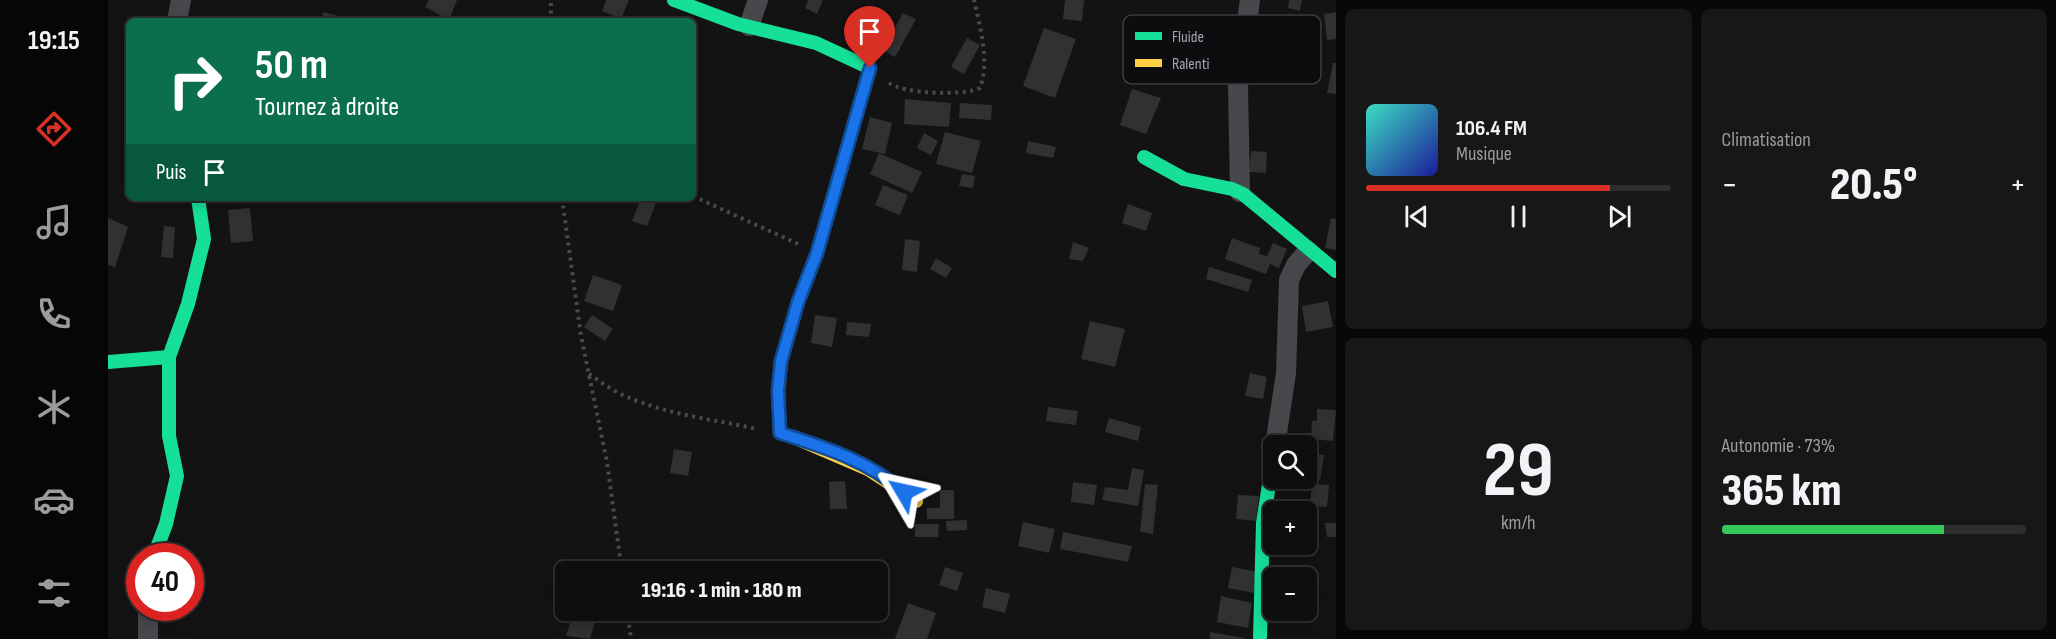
<!DOCTYPE html>
<html lang="fr">
<meta charset="utf-8">
<style>
:root{--surface:#0e0e0e;--page:#171717;--text:#f1f3f6;--muted:#9b9c9e;--line:#2e2e2e;--accent:#d93025}
body{margin:0;font-family:"Sofia Sans Condensed",sans-serif;background:var(--page);color:var(--text);height:100vh;display:flex;flex-direction:column;font-size:22px;white-space:nowrap}
*{box-sizing:border-box;margin:0}
p{font-size:20px;color:var(--muted)}
.icon{flex:none;width:33px;height:33px;fill:none;stroke:currentColor;stroke-width:2;stroke-linecap:round;stroke-linejoin:round}
.map{position:relative;flex:1;overflow:hidden}
.side{display:flex;flex-direction:column;gap:9px;padding:9px;background:#080808;width:720px}
.side>*{flex:none}
.guide{position:absolute;left:18px;top:18px;width:570px;height:183px;border-radius:9px;box-shadow:0 3px 15px #0003,0 0 0 2px var(--line);background:#0b6e4f;color:#fff;overflow:hidden}
.tools{position:absolute;left:1155px;top:435px;display:grid;gap:12px}
.tools a{display:grid;place-items:center;width:54px;height:54px;border-radius:9px;background:var(--surface);box-shadow:0 3px 15px #0003,0 0 0 2px var(--line);font-size:30px}
.speed{position:absolute;left:18px;top:543px;display:flex;gap:12px;font-size:30px;font-weight:700;text-align:center}
.speed>*{display:grid;place-content:center;width:78px;height:78px;border-radius:50%;background:var(--surface);box-shadow:0 3px 15px #0003,0 0 0 2px var(--line);line-height:1}
.speed .limit{border:9px solid #d22;background:#fff;color:#111}
.pin{position:absolute;display:grid;place-items:center;width:51px;height:51px;color:#fff;margin:-62px -26px;border-radius:50% 50% 50% 0;rotate:-45deg;box-shadow:0 0 6px #0007}
.pin .icon{rotate:45deg}
.me{position:absolute;width:66px;margin:-33px;rotate:306deg;stroke-linejoin:round;filter:drop-shadow(0 0 4px #0008)}
.turn{display:flex;align-items:center;gap:21px;height:126px;padding:0 30px;font-size:27px}
.turn .icon{width:78px;height:78px;stroke-width:2.5}
.turn b{display:block;font-size:42px;line-height:51px}
.then{display:flex;align-items:center;height:57px;padding:0 30px;background:#0003;gap:12px;font-size:22px}
.big{font-size:45px;font-weight:800;line-height:1.1}
.side .widget{flex:1;display:flex;flex-direction:column;justify-content:center;gap:9px;min-width:0;padding:0 21px;border-radius:9px;background:var(--page)}
.side .dial{align-items:center;gap:0}
.dial b{font-size:78px;line-height:1}
.song{display:flex;align-items:center;gap:18px}
.cover{width:72px;height:72px;border-radius:9px;background:linear-gradient(135deg,hsl(170 70% 55%),hsl(240 70% 35%))}
.played{height:6px;border-radius:3px;background:linear-gradient(90deg,var(--accent) 80%,var(--line) 80%)}
.keys{display:flex;justify-content:space-around;direction:ltr}
.heat{display:flex;justify-content:space-between;align-items:center;font-size:33px;direction:ltr}
.charge{height:9px;border-radius:4px;background:linear-gradient(90deg,#34c759 73%,var(--line) 0)}
.side .tiles{flex:1;display:grid;gap:9px;grid-template-columns:repeat(2,1fr)}
.trip{position:absolute;left:447px;top:561px;width:333px;height:60px;border-radius:9px;background:var(--surface);box-shadow:0 3px 15px #0003,0 0 0 2px var(--line);font-weight:800;line-height:60px;text-align:center}
main{display:flex;flex:1;min-height:0}
.tab-bar{display:flex;flex-direction:column;width:108px;justify-content:space-around;align-items:center;background:#060606;color:var(--muted)}
.tab-bar .icon{width:42px;height:42px}
.tab-bar .active{color:var(--accent)}
.tab-bar b{font-size:27px;color:var(--text)}
.map>svg:first-child{display:block}
.building{fill:#303133}
.lines{fill:none;stroke-linecap:round;stroke-linejoin:round}
.path{stroke:#494a4e;stroke-width:4;stroke-dasharray:3 4.5;stroke-linecap:butt}
.street{stroke:#47484c;stroke-width:20}
.fast{stroke:#16e098;stroke-width:14}
.slow{stroke:#ffcf43;stroke-width:14}
.route-casing{stroke:#114b97;stroke-width:15}
.route{stroke:#1a73e8;stroke-width:10}
.key{fill:#0d0d0f;stroke:#3a3c41;stroke-width:1.5}
.key-label{font-size:16px;fill:#a3a8b5}
</style>
<main>
<nav class="tab-bar">
<b>19:15</b>
<svg class="icon active" aria-label="directions" viewBox="0 0 24 24"><path d="M12 3l9 9-9 9-9-9zM9 14v-3h6M13 9l2 2-2 2"/></svg>
<svg class="icon" aria-label="music" viewBox="0 0 24 24"><path d="M9 18V5l10-2v13"/><circle cx="6" cy="18" r="3"/><circle cx="16" cy="16" r="3"/></svg>
<svg class="icon" aria-label="phone" viewBox="0 0 24 24"><path d="M5 4h4l2 5-3 2q2 4 5 5l2-3 5 2v4C11 20 4 13 5 4z"/></svg>
<svg class="icon" aria-label="climate" viewBox="0 0 24 24"><path d="M12 3v18M4 7l16 10M4 17L20 7"/></svg>
<svg class="icon" aria-label="car" viewBox="0 0 24 24"><path d="M5 17H2v-5l4-1 3-4h7l3 4 3 1v5h-3M9 17h6M6 11h13"/><circle cx="7" cy="17" r="2"/><circle cx="17" cy="17" r="2"/></svg>
<svg class="icon" aria-label="filters" viewBox="0 0 24 24"><path d="M4 7h16M4 17h16"/><circle cx="9" cy="7" r="2"/><circle cx="15" cy="17" r="2"/></svg>
</nav>
<div class="map">
<svg width="1228" height="639" viewBox="0 0 1228 639">
<rect width="100%" height="100%" fill="#131313"/>
<g class="building">
<path d="M321 0H349L341 20 317 7Z"/>
<path d="M498 0H521L513 19 494 11Z"/>
<path d="M700 0H715L709 14 697 8Z"/>
<path d="M957 0H976L974 21 955 19Z"/>
<path d="M1181 0H1194L1192 11 1180 8Z"/>
<path d="M215 12 239 18 238 21H214Z"/>
<path d="M1228 12V39L1219 40 1216 14Z"/>
<path d="M795 13 808 19 787 57 775 50Z"/>
<path d="M936 28 968 39 947 98 915 86Z"/>
<path d="M859 38 872 45 856 74 843 67Z"/>
<path d="M1225 63H1228V94L1219 93Z"/>
<path d="M1024 89 1053 98 1038 134 1012 125Z"/>
<path d="M797 99 843 103 841 127 796 124Z"/>
<path d="M852 103 884 105 883 120 851 118Z"/>
<path d="M762 117 784 123 777 154 754 149Z"/>
<path d="M837 132 873 141 864 173 828 164Z"/>
<path d="M816 133 830 141 823 155 809 148Z"/>
<path d="M920 141 948 147 945 158 918 153Z"/>
<path d="M1143 151 1159 152 1158 173 1141 172Z"/>
<path d="M771 153 814 172 804 193 762 174Z"/>
<path d="M854 174 867 176 865 188 851 186Z"/>
<path d="M775 185 800 195 792 215 767 205Z"/>
<path d="M533 198H550L539 226 524 221Z"/>
<path d="M1020 204 1044 213 1038 231 1014 223Z"/>
<path d="M142 208 145 241 123 243 120 210Z"/>
<path d="M0 218 20 227 7 267 0 265Z"/>
<path d="M1223 218 1228 219V250L1217 248Z"/>
<path d="M56 226 67 227 65 258 53 257Z"/>
<path d="M1124 238 1152 248 1151 254 1159 256 1165 243 1179 249 1171 268 1162 264 1158 274 1117 259Z"/>
<path d="M797 239 812 241 809 272 794 270Z"/>
<path d="M965 242 981 248 975 261 961 259Z"/>
<path d="M828 258 844 268 838 278 822 269Z"/>
<path d="M1101 267 1144 280 1140 292 1098 279Z"/>
<path d="M485 275 514 285 505 311 476 301Z"/>
<path d="M1220 301 1225 327 1198 332 1194 306Z"/>
<path d="M484 315 505 329 497 341 476 327Z"/>
<path d="M707 315 729 318 724 347 703 343Z"/>
<path d="M982 321 1017 329 1007 367 973 359Z"/>
<path d="M739 322 763 324 761 337 738 335Z"/>
<path d="M1142 373 1159 377 1155 399 1137 396Z"/>
<path d="M940 407 970 411 968 425 938 421Z"/>
<path d="M1209 409 1228 410 1225 441 1203 439 1204 421H1209Z"/>
<path d="M1001 418 1033 427 1030 441 997 432Z"/>
<path d="M566 449 584 452 580 476 562 473Z"/>
<path d="M1198 453 1216 455 1212 480 1198 478Z"/>
<path d="M1024 468 1036 470 1030 506 994 500 997 487 1020 490Z"/>
<path d="M737 481 739 509H722L721 482Z"/>
<path d="M965 482 989 485 986 505 963 502Z"/>
<path d="M1037 484 1050 485 1045 534 1032 532Z"/>
<path d="M1204 484 1221 485 1219 507 1202 506Z"/>
<path d="M832 490H846V519H819V508H832Z"/>
<path d="M1130 495 1151 496 1148 521 1128 519Z"/>
<path d="M859 520V530L839 531 838 521Z"/>
<path d="M915 522 947 529 941 553 910 546Z"/>
<path d="M1217 523H1228V537H1219Z"/>
<path d="M807 524H831L830 537H807Z"/>
<path d="M955 532 1024 546 1020 562 952 549Z"/>
<path d="M837 567 855 573 849 591 831 585Z"/>
<path d="M1124 567 1150 572 1146 593 1120 588Z"/>
<path d="M878 588 902 594 897 613 874 607Z"/>
<path d="M1113 596 1144 603 1140 628 1109 622Z"/>
<path d="M800 603 828 613 819 639H787Z"/>
<path d="M466 610 488 617 482 639 458 636Z"/>
<path d="M1102 632 1136 638V639H1102Z"/>
</g>
<g class="lines">
<g class="path">
<path d="M443 21V0"/>
<path d="M781 83C796 94 856 96 872 88 882 61 872 27 866 0"/>
<path d="M585 196 690 244"/>
<path d="M454 198 473 336 499 462 514 572"/>
<path d="M481 374C493 382 505 391 517 396 560 415 604 419 649 429"/>
<path d="M519 610 523 639"/>
</g>
<g class="street">
<path d="M69 21 73 0"/>
<path d="M641 26 650 0"/>
<path d="M1132 192 1130 86 1142 0"/>
<path d="M1167 446 1178 373 1181 280 1188 265 1200 251"/>
<path d="M40 608V639"/>
</g>
<g class="fast">
<path d="M566 0 630 24 708 43 762 68 709 253 690 302 673 361 670 391 672 433 688 438"/>
<path d="M1036 157 1076 179 1124 189 1135 194 1228 271"/>
<path d="M0 362 61 357 80 304 96 239 90 198"/>
<path d="M46 556 58 524 69 476 61 436V357"/>
<path d="M1152 639 1155 523 1166 453"/>
</g>
<path class="slow" d="M688 438 760 469 808 501"/>
</g>
<g class="lines">
<defs>
<path id="route" d="M762 68 709 253 690 302 673 361 670 391 672 433C716 447 761 461 796 492"/>
</defs>
<use href="#route" class="route-casing"/>
<use href="#route" class="route"/>
</g>
<rect x="1015" y="15" width="198" height="69" rx="9" class="key"/>
<rect x="1027" y="32" width="27" height="8" fill="#16e098"/>
<rect x="1027" y="59" width="27" height="8" fill="#ffcf43"/>
<g class="key-label">
<text x="1064" y="42">Fluide</text>
<text x="1064" y="69">Ralenti</text>
</g>
</svg>
<div class="tools">
<a><svg class="icon" aria-label="search" viewBox="0 0 24 24"><circle cx="10" cy="10" r="6"/><path d="M15 15l6 6"/></svg></a>
<a>+</a>
<a>−</a>
</div>
<div class="speed"><div class="limit">40</div></div>
<div class="pin" style="left:762px;top:68px;background:#d93025"><svg class="icon" aria-label="arrive" viewBox="0 0 24 24"><path d="M6 21V4h12l-3 4 3 4H6"/></svg></div>
<svg class="me" style="left:796px;top:492px" viewBox="-20 -20 40 40"><path d="M0-17L14 15 0 8-14 15z" fill="#1a73e8" stroke="#fff" stroke-width="4"/></svg>
<div class="trip">19:16 · 1 min · 180 m</div>
<div class="guide">
<div class="turn"><svg class="icon" aria-label="right" viewBox="0 0 24 24"><path d="M7 20v-9h11M14 6l5 5-5 5"/></svg><div><b>50 m</b>Tournez à droite</div></div>
<div class="then">Puis<svg class="icon" aria-label="arrive" viewBox="0 0 24 24"><path d="M6 21V4h12l-3 4 3 4H6"/></svg></div>
</div>
</div>
<section class="side">
<div class="tiles">
<div class="widget">
<div class="song"><i class="cover"></i><div><b>106.4 FM</b><p>Musique</p></div></div>
<div class="played"></div>
<div class="keys"><svg class="icon" aria-label="previous" viewBox="0 0 24 24"><path d="M18 5L8 12l10 7zM5 5v14"/></svg><svg class="icon" aria-label="pause" viewBox="0 0 24 24"><path d="M8 5v14M16 5v14"/></svg><svg class="icon" aria-label="next" viewBox="0 0 24 24"><path d="M6 5l10 7-10 7zM19 5v14"/></svg></div>
</div>
<div class="widget"><p>Climatisation</p>
<div class="heat"><a>−</a><b class="big">20.5°</b><a>+</a></div>
</div>
<div class="widget dial"><b>29</b><p>km/h</p></div>
<div class="widget"><p>Autonomie · 73%</p><b class="big">365 km</b><div class="charge"></div></div>
</div>
</section>
</main>
